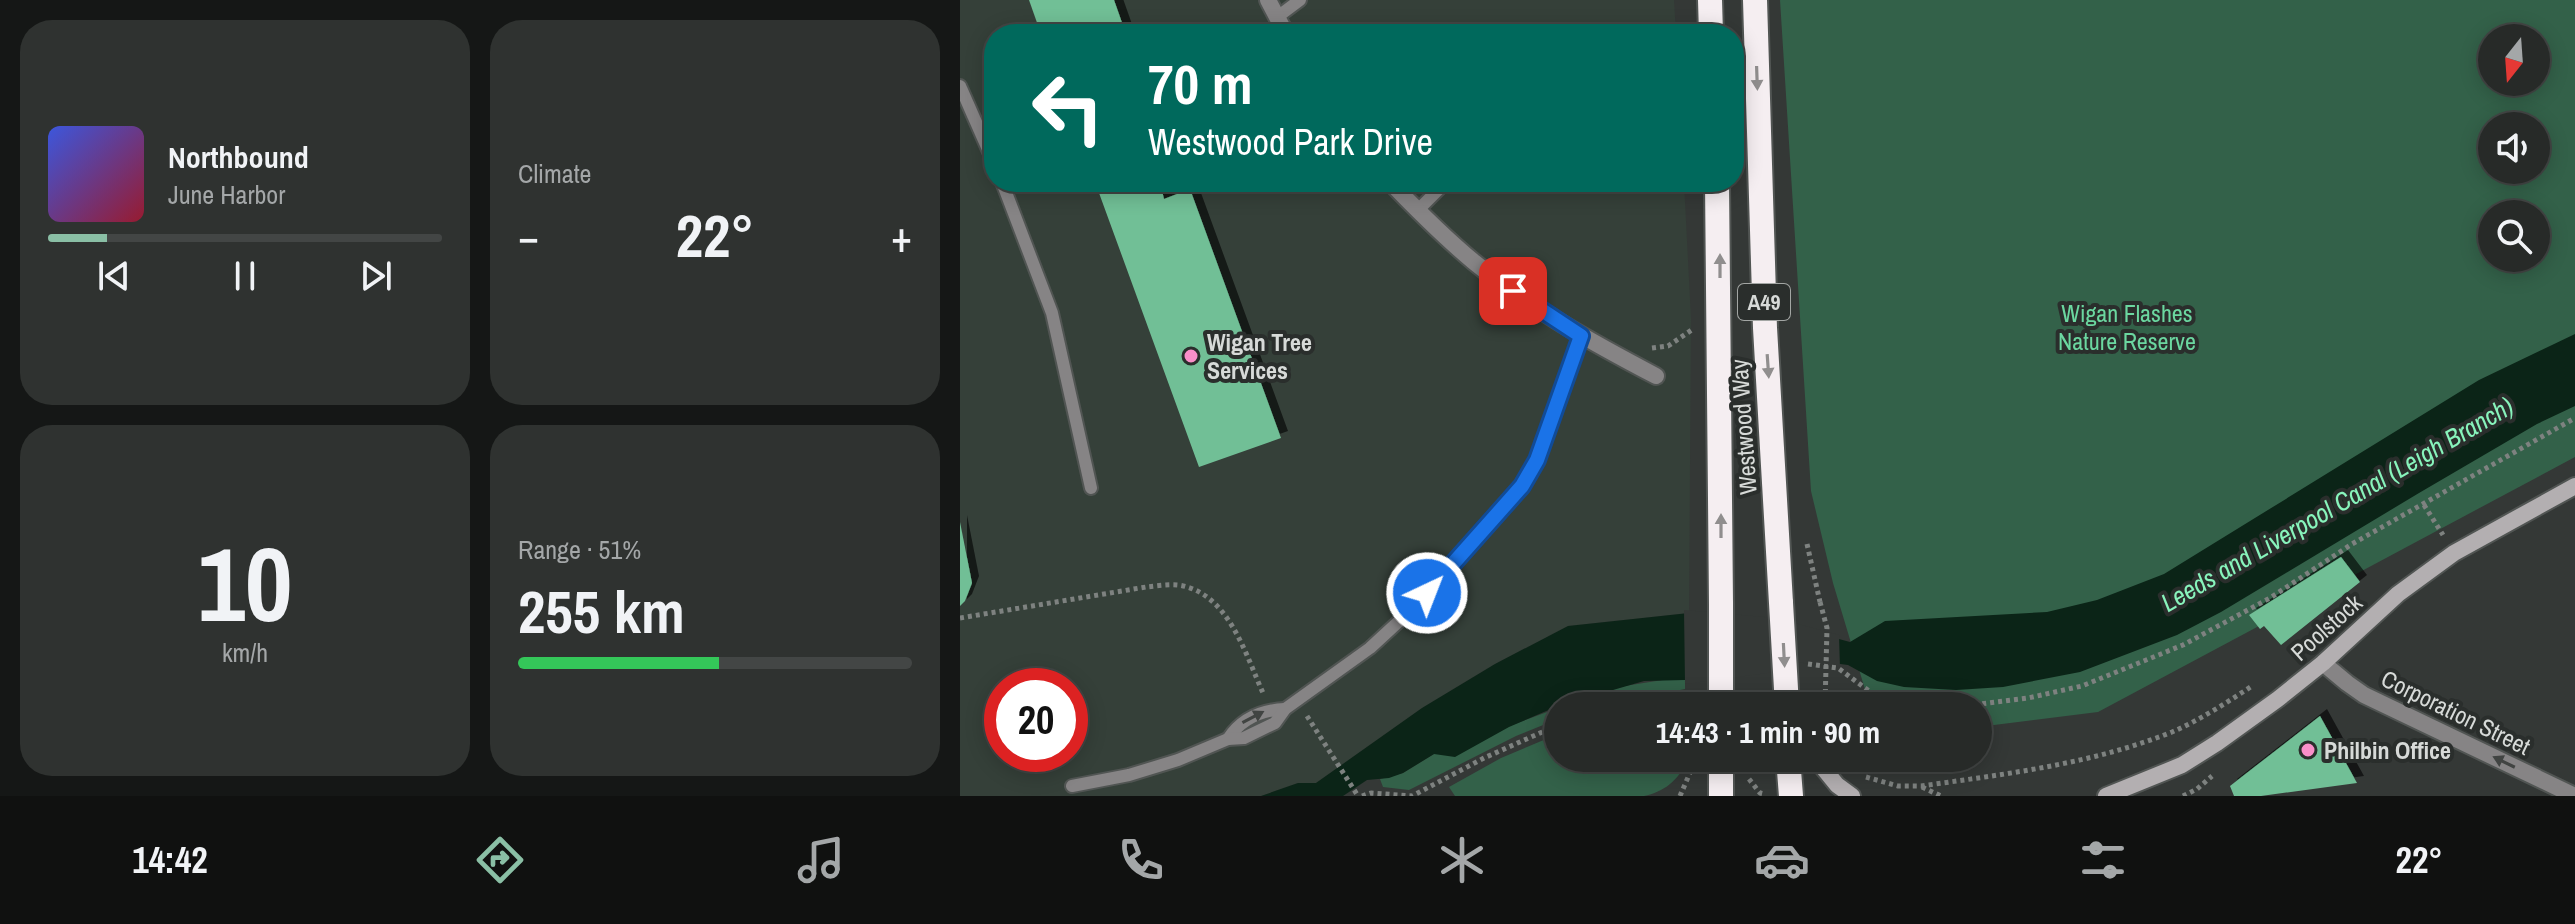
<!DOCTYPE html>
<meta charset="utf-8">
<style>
:root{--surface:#272a28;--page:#2f3230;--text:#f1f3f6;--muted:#a4a7a8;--line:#434645;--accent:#8abfa5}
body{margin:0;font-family:"Archivo Narrow",sans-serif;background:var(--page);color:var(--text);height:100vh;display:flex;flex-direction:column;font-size:30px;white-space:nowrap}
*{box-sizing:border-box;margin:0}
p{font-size:26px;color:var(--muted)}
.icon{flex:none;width:44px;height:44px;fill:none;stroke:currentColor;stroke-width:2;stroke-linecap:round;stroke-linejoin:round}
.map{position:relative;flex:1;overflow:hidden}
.details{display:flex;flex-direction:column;gap:20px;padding:20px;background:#151716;width:960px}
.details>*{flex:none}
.guide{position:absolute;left:24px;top:24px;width:760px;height:168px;border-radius:32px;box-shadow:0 4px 20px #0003,0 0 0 2px var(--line);background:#00695c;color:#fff;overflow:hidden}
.needle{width:52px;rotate:197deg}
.buttons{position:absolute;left:1518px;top:24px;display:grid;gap:16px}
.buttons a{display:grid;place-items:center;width:72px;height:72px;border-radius:50%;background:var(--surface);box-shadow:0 4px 20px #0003,0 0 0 2px var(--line);font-size:40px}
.speed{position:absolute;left:24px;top:668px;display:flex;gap:16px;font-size:40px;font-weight:700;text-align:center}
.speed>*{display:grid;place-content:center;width:104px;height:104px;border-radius:50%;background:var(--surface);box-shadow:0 4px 20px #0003,0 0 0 2px var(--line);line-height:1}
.speed .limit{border:12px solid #d22;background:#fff;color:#111}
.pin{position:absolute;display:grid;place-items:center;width:68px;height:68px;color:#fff;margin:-34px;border-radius:16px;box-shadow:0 4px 12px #0006}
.me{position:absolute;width:88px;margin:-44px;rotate:43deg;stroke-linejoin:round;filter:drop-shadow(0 0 6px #0008)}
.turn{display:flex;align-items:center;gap:28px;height:168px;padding:0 32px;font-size:36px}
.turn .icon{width:104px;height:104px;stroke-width:2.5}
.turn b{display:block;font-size:56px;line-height:68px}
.big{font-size:60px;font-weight:700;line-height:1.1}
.details .tile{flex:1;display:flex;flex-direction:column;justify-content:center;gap:12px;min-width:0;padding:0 28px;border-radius:32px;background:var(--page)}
.details .dial{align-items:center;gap:0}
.dial b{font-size:104px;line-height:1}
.song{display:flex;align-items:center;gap:24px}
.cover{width:96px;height:96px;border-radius:12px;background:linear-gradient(135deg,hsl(230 70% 55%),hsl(350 70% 35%))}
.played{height:8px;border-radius:4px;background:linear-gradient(90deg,var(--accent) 15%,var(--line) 15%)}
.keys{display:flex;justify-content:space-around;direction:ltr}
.heat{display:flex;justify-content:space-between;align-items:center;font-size:44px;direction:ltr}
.charge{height:12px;border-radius:6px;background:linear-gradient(90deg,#34c759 51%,var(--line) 0)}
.details .tiles{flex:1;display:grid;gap:20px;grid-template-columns:repeat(2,1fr)}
.trip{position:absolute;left:584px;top:692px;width:448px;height:80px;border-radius:40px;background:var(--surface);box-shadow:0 4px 20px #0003,0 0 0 2px var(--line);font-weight:700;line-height:80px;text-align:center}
.tabs{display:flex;height:128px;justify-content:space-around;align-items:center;background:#101110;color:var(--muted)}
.tabs .icon{width:56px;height:56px}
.tabs .on{color:var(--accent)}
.tabs b{font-size:36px;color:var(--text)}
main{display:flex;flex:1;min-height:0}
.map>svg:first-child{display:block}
.built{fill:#354039;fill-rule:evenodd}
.green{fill:#336149;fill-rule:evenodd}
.water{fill:#0b2417}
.pier{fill:#343836}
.building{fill:#71bf96;filter:url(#shadow)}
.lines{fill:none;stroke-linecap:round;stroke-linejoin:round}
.lane-casing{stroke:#515553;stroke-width:16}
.street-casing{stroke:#515553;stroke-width:20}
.secondary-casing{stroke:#515553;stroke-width:20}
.highway-casing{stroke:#515553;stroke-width:28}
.path{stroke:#7e8280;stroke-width:5;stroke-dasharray:4 4;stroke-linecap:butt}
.lane{stroke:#868485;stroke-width:12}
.street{stroke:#868485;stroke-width:16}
.secondary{stroke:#b3afb1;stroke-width:16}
.highway{stroke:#f5eef1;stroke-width:24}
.highway-bridge-casing{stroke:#515553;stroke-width:28;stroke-linecap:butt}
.path-bridge{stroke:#7e8280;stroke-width:5;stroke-dasharray:4 4;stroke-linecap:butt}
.highway-bridge{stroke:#f5eef1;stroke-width:24}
.oneway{fill:#908e8e}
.oneway2{fill:#414442}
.route-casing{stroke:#114b97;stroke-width:20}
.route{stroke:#1a73e8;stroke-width:14}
.poi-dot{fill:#f98fc9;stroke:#2a2e2c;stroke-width:3}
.labels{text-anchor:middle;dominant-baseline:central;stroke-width:8;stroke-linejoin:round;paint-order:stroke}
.shield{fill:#2a2e2c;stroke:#a3a6a4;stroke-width:2}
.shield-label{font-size:22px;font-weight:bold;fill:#d7dad8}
.park-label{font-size:24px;fill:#6bd7a0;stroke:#2a2e2c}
.poi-label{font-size:24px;font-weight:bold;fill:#d7dad8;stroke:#2a2e2c;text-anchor:start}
.street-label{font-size:24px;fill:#d7dad8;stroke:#2a2e2c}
.water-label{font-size:26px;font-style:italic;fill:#88f4bc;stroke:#2a2e2c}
</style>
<main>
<section class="details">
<div class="tiles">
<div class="tile">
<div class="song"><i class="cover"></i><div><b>Northbound</b><p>June Harbor</p></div></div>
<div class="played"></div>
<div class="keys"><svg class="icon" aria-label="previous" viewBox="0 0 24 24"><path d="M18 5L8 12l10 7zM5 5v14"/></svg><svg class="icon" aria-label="pause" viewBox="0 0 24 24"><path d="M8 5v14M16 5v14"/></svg><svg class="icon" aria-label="next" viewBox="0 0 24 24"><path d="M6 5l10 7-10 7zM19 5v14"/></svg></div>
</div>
<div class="tile"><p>Climate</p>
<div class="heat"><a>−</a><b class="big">22°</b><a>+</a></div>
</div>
<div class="tile dial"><b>10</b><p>km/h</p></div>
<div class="tile"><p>Range · 51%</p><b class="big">255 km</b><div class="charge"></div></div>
</div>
</section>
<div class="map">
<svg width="1615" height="796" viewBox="0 0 1615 796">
<defs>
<filter id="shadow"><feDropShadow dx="7" dy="-7" stdDeviation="0" flood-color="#0009"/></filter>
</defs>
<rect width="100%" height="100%" fill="#343836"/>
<path class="built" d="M0 0H714L716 34H34V182H724L731 319 729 613 608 626 535 664 462 708 356 783H338L301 796H0ZM42 686H110V754H42Z"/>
<g class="green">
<path d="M820 0H1615V457L1138 712 1018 727V706H910L873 583 851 491ZM1532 38H1576V82H1532ZM1532 126H1576V170H1532ZM1532 214H1576V258H1532Z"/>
<path d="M709 679 725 680V689L639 706H602L658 687Z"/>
<path d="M598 708V719L556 736 449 790 423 787 420 779 443 773 474 754Z"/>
<path d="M598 734V758H728C721 778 705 792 684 796H495L489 787 541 758Z"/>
</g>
<path class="water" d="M1615 334V406L1577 424 1459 493 1261 612 1217 635 1120 672 1043 687 996 690 944 687 917 681 888 665 828 657 725 680 684 681 598 706 549 727 495 757 474 754 443 773 429 778 407 780 383 796H301L338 783H356L462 708 535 664 608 626 729 613 815 622 890 642 925 621 1087 612 1137 600 1204 574 1519 380Z"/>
<path class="pier" d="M724 610 816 618 879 635 880 668 829 661 815 672 725 684Z"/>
<g class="building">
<path d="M69 0H154L166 34H81Z"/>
<path d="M135 182H200L204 199 230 189 321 438 239 467Z"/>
<path d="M0 522 12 583 5 601 0 606Z"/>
<path d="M1381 557 1400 582 1321 645 1304 626 1300 629 1289 615Z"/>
<path d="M1360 716 1397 783 1301 796H1274L1270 786Z"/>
</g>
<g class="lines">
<defs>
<g id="lane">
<path d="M316 18 340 0"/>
<path d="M0 86 34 163"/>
<path d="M42 182 92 313 131 488"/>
<path d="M458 210 486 182"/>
<path d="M268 739C281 719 302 710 325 709"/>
<path d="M112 786 169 775 218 760 268 739 284 738 315 723 325 709 410 648 449 612 562 486 577 460 621 336"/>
</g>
<g id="street">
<path d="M308 0 326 34"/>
<path d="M430 182C457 210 485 238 514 262 570 308 633 343 696 376"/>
<path d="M1363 663 1387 683 1404 695 1615 796"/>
</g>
<g id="secondary">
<path d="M855 758 877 785 892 796"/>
<path d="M1146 796 1222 765 1257 743 1318 699 1363 663 1438 594 1494 553 1615 486"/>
</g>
<g id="highway">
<path d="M750 0 751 34"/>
<path d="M795 0 805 328 821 603"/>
<path d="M757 182 761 604"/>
<path d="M828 758 831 796"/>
<path d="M761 796V758"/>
</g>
</defs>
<use href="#lane" class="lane-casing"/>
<use href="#street" class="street-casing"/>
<use href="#secondary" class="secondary-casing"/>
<use href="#highway" class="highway-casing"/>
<g class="path">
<path d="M692 348 708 346 733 329"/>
<path d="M1464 505 1483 535"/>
<path d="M847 544 860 602"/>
<path d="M0 618 186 587C196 586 208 584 218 585 268 592 285 653 303 693"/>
<path d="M848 664 878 668 913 694 947 701 1012 705 1068 698 1122 686 1223 645 1310 598 1392 544 1615 418"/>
<path d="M670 706 702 698 736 695"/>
<path d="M347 716 398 796"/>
<path d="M906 777 938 786H961C1046 774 1132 764 1212 732 1240 720 1266 703 1292 686"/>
<path d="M789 779 800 793 804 794"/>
<path d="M962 787 981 796"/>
<path d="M402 796 411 793 452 796 524 758 598 725"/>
<path d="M720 796 732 768"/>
<path d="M1223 796 1237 789 1252 776"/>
</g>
<use href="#lane" class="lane"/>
<use href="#street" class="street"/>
<use href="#secondary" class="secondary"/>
<use href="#highway" class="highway"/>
<defs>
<g id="highway-bridge">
<path d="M821 603 827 706"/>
<path d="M761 604V706"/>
</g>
</defs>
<use href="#highway-bridge" class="highway-bridge-casing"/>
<path class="path-bridge" d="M860 602 867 628 865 706"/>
<use href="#highway-bridge" class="highway-bridge"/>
</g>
<defs><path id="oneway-solid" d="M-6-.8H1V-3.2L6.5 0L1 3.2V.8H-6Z" transform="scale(2)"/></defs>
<g class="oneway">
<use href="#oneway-solid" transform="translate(797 78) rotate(88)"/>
<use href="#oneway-solid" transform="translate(760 266) rotate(-90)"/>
<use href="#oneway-solid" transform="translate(808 366) rotate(86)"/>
<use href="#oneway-solid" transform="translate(761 526) rotate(-90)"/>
<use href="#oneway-solid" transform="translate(824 655) rotate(87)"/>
</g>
<g class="oneway2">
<use href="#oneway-solid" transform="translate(293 717) rotate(-28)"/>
<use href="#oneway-solid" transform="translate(1544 762) rotate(-154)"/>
</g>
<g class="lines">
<defs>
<path id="route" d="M467 593 562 486 577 460 621 336 553 291"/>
</defs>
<use href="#route" class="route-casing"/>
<use href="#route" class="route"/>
</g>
<g class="poi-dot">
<circle cx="231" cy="356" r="8"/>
<circle cx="1348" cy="750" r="8"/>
</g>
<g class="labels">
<rect class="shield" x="778" y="284" width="52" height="36" rx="6"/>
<g class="shield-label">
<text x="804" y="302">A49</text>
</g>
<g class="park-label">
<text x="1167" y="313">Wigan Flashes<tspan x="1167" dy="28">Nature Reserve</tspan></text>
</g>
<g class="poi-label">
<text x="247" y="342">Wigan Tree<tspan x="247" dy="28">Services</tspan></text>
<text x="1364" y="750">Philbin Office</text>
</g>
<g class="street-label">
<text transform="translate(783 427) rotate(-94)">Westwood Way</text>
<text transform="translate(1366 627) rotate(-42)">Poolstock</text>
<text transform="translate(1496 712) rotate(26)">Corporation Street</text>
</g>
<g class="water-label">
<text transform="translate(1377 504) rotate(-30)">Leeds and Liverpool Canal (Leigh Branch)</text>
</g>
</g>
</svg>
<div class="buttons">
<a><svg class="needle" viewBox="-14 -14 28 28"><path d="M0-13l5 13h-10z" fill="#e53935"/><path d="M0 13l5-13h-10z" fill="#a4a7a8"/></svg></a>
<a><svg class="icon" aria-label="sound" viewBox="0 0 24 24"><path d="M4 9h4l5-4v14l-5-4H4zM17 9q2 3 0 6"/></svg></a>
<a><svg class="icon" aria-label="search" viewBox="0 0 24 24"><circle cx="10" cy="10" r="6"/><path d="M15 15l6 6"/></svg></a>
</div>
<div class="speed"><div class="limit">20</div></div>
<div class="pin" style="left:553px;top:291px;background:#d93025"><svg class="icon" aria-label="arrive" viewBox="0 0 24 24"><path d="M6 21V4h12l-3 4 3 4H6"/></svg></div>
<svg class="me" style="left:467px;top:593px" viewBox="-20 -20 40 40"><circle r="17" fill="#1a73e8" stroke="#fff" stroke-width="3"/><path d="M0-11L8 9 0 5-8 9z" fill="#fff"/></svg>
<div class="trip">14:43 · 1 min · 90 m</div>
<div class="guide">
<div class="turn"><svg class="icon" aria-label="left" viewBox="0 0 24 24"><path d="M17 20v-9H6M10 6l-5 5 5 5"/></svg><div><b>70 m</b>Westwood Park Drive</div></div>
</div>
</div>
</main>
<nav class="tabs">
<b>14:42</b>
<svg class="icon on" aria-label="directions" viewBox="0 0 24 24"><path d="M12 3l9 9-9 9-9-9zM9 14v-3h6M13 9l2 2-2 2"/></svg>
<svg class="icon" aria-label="music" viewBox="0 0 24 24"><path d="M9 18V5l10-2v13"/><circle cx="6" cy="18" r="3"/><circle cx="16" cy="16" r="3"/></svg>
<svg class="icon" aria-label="phone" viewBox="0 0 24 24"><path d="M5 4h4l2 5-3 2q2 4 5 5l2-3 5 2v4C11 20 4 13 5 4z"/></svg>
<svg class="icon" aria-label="climate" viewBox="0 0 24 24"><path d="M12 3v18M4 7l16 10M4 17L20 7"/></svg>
<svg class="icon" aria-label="car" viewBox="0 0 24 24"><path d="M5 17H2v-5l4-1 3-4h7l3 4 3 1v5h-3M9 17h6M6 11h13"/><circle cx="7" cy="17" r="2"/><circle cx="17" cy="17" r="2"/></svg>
<svg class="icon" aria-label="filters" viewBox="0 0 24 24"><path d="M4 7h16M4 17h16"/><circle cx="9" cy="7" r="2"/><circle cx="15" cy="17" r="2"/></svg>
<b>22°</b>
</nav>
